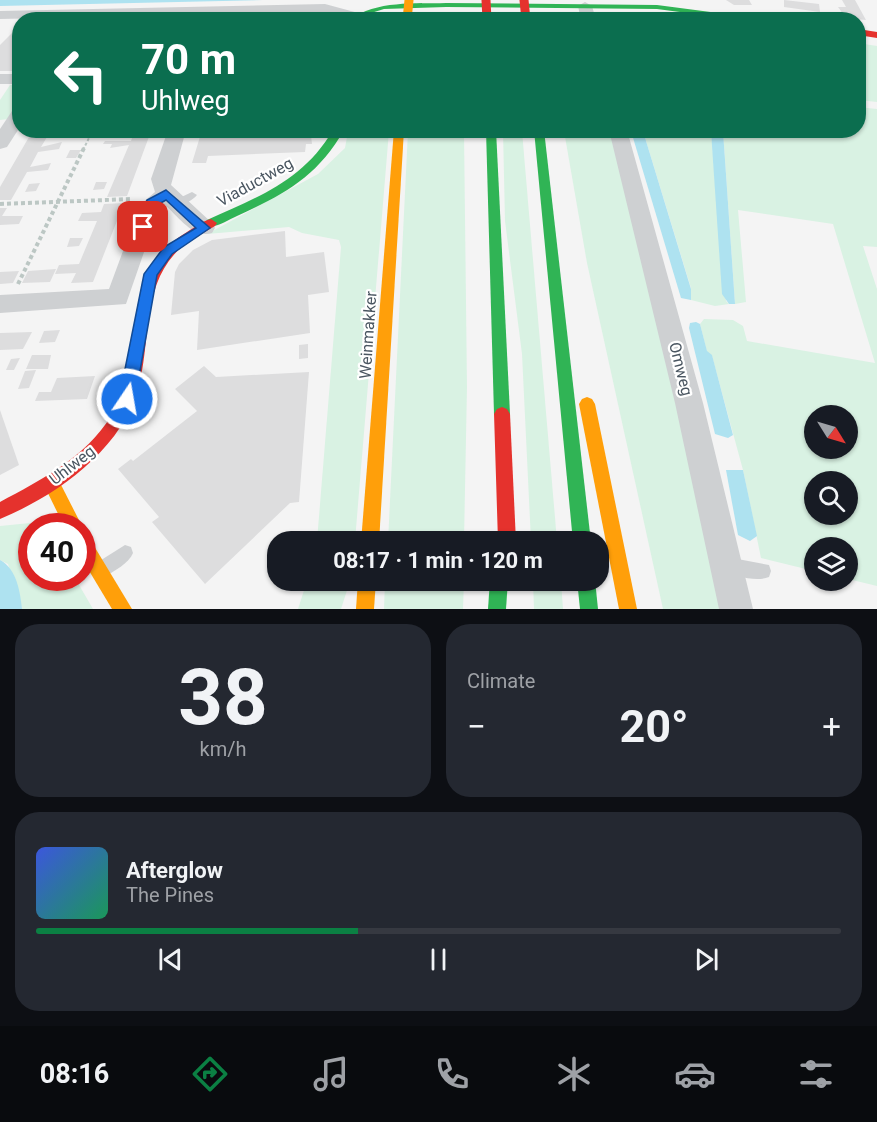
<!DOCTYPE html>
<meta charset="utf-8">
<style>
:root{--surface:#171b24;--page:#242831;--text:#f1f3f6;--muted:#9ea1a6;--line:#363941;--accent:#0b8043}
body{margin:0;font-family:Roboto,sans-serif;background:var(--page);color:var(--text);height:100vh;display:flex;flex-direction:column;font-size:22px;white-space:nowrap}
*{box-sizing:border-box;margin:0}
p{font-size:20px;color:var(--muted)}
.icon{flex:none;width:33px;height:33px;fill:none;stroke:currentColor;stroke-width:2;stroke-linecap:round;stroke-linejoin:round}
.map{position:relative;height:609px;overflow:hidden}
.side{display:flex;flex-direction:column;gap:15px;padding:15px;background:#0d0f14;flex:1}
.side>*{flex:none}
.hud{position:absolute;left:12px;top:12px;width:854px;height:126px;border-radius:24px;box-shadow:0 2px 4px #0004;background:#0b6e4f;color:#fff;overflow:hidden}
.needle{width:39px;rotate:127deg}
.buttons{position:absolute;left:804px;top:405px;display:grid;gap:12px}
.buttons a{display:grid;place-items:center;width:54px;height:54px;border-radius:50%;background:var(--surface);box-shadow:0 2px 4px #0004;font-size:30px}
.speed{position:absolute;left:18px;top:513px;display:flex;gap:12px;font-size:30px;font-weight:700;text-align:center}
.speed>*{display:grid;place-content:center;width:78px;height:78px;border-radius:50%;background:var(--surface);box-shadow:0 2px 4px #0004;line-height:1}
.speed .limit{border:9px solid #d22;background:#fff;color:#111}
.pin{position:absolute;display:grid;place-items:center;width:51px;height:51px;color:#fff;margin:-26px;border-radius:12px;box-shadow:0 3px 9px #0006}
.me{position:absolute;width:66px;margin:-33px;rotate:12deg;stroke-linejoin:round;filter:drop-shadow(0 0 4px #0008)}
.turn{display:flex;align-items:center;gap:21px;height:126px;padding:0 30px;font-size:27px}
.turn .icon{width:78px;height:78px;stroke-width:2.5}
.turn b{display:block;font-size:42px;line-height:51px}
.big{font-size:45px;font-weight:700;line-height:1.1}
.side .card{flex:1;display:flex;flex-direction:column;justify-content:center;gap:9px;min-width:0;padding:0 21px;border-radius:24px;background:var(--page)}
.side .dial{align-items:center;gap:0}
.dial b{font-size:78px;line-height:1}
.song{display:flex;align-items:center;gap:18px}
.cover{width:72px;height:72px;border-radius:9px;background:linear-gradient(135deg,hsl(230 70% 55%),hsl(150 70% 35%))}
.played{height:6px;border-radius:3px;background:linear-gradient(90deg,var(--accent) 40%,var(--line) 40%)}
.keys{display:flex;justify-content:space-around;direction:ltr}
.heat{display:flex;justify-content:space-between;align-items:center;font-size:33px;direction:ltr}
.side .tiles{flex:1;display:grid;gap:15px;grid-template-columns:1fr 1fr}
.card:last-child{grid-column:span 2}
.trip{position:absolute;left:267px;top:531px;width:342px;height:60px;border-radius:24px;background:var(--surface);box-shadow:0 2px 4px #0004;font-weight:700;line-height:60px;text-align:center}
.dock{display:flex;height:96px;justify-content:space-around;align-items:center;background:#090b0e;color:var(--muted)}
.dock .icon{width:42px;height:42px}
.dock .active{color:var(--accent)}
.dock b{font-size:27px;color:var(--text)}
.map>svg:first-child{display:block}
.green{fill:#d9f2e3;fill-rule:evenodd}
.water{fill:#aee2f0}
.building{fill:#ddddde}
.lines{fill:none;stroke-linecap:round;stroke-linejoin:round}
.path-far1{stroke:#bcc7c4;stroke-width:2;stroke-dasharray:3 2;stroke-linecap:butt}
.path{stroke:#bcc7c4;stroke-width:4;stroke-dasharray:4 3;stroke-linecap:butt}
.lane{fill:#ced0d2;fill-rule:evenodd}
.street{fill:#ced0d2;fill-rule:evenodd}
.fast{fill:#30b455;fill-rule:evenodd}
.slow{fill:#ff9f0a;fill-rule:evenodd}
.jam{fill:#e5322d;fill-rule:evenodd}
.slow-bridge{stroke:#ff9f0a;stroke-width:9}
.jam-bridge{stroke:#e5322d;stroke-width:9}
.route{fill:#1a73e8;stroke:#114b97;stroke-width:1.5}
.labels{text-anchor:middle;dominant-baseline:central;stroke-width:4.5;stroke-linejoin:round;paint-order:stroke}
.street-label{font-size:16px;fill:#4a5661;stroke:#fff}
</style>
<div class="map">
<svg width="877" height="609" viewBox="0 0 877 609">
<rect width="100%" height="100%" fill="#f4f4f4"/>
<g class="green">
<path d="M858 43 877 46V102L858 100Z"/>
<path d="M10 85H19V102L8 119 0 120V100Z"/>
<path d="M858 107 877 109V247L863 246 877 289V586L848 579V548H814V571L761 558 743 470 712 356 707 352 700 324 704 319 733 320 743 326 747 341 875 363 833 224 738 210 746 302 735 304 723 131 858 130ZM814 416H848V448H814ZM814 482H848V514H814Z"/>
<path d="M348 131H389L355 541H317L341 247 339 240 302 233 289 227 207 234 318 174 345 148Z"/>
<path d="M408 131H464L467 387 464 541 388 542Z"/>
<path d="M503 131H522L557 541H531L522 354 505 221Z"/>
<path d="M564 131H611L726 609H663L587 263Z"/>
<path d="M643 131H711L726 301 729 304 715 306 691 300V288Z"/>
<path d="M30 523 42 526H32V578H75L93 609H22L8 564 0 560V526Z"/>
<path d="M307 581H350L341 609H298Z"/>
<path d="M385 581H464L463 609H384Z"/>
<path d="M533 581H561L563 609H534Z"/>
</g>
<g class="water">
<path d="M0 0H263L0 6Z"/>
<path d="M631 131H643L691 289V300L681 298Z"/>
<path d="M711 131H723L735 304H729L722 294Z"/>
<path d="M696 322 700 324 707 351 712 355 733 435 728 438 715 434 689 328 690 323Z"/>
<path d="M726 470H743L757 536 750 541 738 535Z"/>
<path d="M0 560C17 569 20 592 22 609H0Z"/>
</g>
<g class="building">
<path d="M726 0H749L752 5H734Z"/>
<path d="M784 0 819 4 820 12 784 7Z"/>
<path d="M842 0H855L866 20 846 18 838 7H846Z"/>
<path d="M17 28H20V61L12 71H0V45Z"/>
<path d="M202 130H319L318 135 311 136 312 144H306L305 152 208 156 206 163H192Z"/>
<path d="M150 134 127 196 107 197 129 145 110 148 112 144H103L105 141H131L133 135Z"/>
<path d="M29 137H47L41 147 62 142 59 149 38 152 30 167 51 163 48 170 27 172 11 200H0V187Z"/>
<path d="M70 150H81L76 158H66Z"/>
<path d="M96 182H107L104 189 93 190Z"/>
<path d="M40 183 36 191 25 192 29 184Z"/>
<path d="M124 203 93 282 71 283 76 273 55 274 59 265 79 264 97 221H78L82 213 101 212 104 204Z"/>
<path d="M0 208H7L2 216H23L19 224 0 225Z"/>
<path d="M285 231 286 257 324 252 329 292 308 295 310 333 197 350 199 311 171 315 175 272 179 264 193 250 212 240Z"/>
<path d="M70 238H83L79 246 67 247Z"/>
<path d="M56 269 50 282 22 283 28 271Z"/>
<path d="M19 271 13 283 0 284V272Z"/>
<path d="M60 330 55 342 39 343 44 331Z"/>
<path d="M32 332 23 349 0 350V333Z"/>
<path d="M308 344V358L299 359V345Z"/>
<path d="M32 355H51L48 369H26Z"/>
<path d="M20 358 14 370H6L11 359Z"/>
<path d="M204 366 216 377 309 372 299 502 290 503 205 584 152 522 159 517 118 469 131 459 133 461 197 411 175 389Z"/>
<path d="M36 370 29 388 18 389 25 371Z"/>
<path d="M95 376 87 399 35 401 39 392H51L57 378Z"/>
<path d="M0 410 19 465 0 475Z"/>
</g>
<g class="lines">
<g class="path-far1">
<path d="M785 16 811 20"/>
<path d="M83 150 93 130"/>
</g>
<g class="path">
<path d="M0 204 132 199"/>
<path d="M18 284 84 148"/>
</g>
<g class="lane">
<path d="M192 192 197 195C192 201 181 207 173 205L172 203 173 201Z"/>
<path d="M125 545 131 547 133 553C129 563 114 572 104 576L98 574 96 568 98 562Z"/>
<path d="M727 557 769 565 771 571 769 577C757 582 733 576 721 571L719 565 721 559Z"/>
</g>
<g class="street">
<path d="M585 2 592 6 596 20H581L578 6Z"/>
<path d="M325 4 362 14 364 17 363 20H349L324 12 0 19V11Z"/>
<rect x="0" y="74" width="20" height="10"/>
<path d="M20 107V127L7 147 0 149V129L14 108Z"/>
<path d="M168 130H186L171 185 212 223 215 228 212 233C193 239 178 216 165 205L159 209 126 304 0 313V295L109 289 140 205 155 192 151 179Z"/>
<path d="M609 130H627L703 403 753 609H719L675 403Z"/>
</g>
<g class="fast">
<path d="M446 3 657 5 771 20H741L657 9 446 7 384 9 371 13 361 20H350C376 0 415 4 446 3Z"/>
<path d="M333 130H344C317 177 285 194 237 216 228 220 217 228 207 226L205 223 207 220C258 197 303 181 333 130Z"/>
<path d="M486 130H496L510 414 507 419 502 421 497 419 494 414Z"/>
<path d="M534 130H544L591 542H573Z"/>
<path d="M490 580H508L506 609H488Z"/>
<path d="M577 580H595L598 609H580Z"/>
</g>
<g class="slow">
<path d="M394 130H404L379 542H361Z"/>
<path d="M587 397 592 399 595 404 637 609H619L579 404 582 399Z"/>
<path d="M51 475 57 477 82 526H64L43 483 45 477Z"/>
<path d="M82 533 88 536 132 609H112L82 559Z"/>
<path d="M358 580H376L374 609H356Z"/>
</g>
<g class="jam">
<path d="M858 29 877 32V38L858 35Z"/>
<path d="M211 219 217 223 215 226C205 232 194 238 184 245 140 281 152 340 138 389 121 450 56 496 0 519V502C41 480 86 457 111 416 150 354 112 278 187 232 195 227 202 221 211 219Z"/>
<path d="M502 407 507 409 510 414 516 542H498L494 414 497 409Z"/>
</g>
<path class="slow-bridge" d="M407 20 409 0"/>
<g class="jam-bridge">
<path d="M486 0 487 20"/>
<path d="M524 0 526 20"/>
</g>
</g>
<path class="route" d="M166 190 210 228 172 254 157 275 135 399 127 406 119 399 144 274 164 247 196 228 166 200 157 205 147 230H139L137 227 147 200Z"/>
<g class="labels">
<g class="street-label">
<text transform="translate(255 182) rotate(-29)">Viaductweg</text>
<text transform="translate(368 335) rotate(-86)">Weinmakker</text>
<text transform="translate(681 369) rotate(76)">Omweg</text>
<text transform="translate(72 465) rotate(-38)">Uhlweg</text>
</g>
</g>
</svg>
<div class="buttons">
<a><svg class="needle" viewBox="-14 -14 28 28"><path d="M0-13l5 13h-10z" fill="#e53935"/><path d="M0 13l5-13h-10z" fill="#9ea1a6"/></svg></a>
<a><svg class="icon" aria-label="search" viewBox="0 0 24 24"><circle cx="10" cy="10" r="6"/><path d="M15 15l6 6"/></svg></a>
<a><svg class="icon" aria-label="layers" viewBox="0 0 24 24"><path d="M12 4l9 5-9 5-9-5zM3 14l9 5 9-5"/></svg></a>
</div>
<div class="speed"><div class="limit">40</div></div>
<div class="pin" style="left:143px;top:227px;background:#d93025"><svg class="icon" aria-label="arrive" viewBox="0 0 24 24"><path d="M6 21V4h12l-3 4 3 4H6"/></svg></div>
<svg class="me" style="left:127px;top:399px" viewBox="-20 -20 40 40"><circle r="17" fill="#1a73e8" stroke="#fff" stroke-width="3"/><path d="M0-11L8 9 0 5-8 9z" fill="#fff"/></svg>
<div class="trip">08:17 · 1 min · 120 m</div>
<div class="hud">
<div class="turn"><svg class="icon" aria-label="left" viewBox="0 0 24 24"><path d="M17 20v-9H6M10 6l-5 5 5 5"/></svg><div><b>70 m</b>Uhlweg</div></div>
</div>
</div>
<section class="side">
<div class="tiles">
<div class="card dial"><b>38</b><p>km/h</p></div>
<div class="card"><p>Climate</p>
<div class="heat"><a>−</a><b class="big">20°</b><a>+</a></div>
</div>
<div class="card">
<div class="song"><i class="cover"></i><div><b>Afterglow</b><p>The Pines</p></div></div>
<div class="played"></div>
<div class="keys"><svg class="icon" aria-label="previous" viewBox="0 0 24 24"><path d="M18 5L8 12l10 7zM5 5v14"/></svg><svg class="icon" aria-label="pause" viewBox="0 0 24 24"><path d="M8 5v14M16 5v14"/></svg><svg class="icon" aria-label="next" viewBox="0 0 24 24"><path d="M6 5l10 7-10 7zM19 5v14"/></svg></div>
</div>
</div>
</section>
<nav class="dock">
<b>08:16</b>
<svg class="icon active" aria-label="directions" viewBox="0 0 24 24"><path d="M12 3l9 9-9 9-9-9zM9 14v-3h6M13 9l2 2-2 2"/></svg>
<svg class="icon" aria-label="music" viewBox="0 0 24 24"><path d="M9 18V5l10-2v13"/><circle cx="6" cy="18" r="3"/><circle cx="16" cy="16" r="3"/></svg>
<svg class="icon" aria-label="phone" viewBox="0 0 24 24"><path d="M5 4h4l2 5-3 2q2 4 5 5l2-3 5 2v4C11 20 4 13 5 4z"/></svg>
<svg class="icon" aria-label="climate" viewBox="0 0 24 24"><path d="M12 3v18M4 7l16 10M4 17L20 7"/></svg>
<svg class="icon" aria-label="car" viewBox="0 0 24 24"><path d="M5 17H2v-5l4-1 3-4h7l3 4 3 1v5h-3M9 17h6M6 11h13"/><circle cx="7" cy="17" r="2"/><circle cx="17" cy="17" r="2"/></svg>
<svg class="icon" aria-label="filters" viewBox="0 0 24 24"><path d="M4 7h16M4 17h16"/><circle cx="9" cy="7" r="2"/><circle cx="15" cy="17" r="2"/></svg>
</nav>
